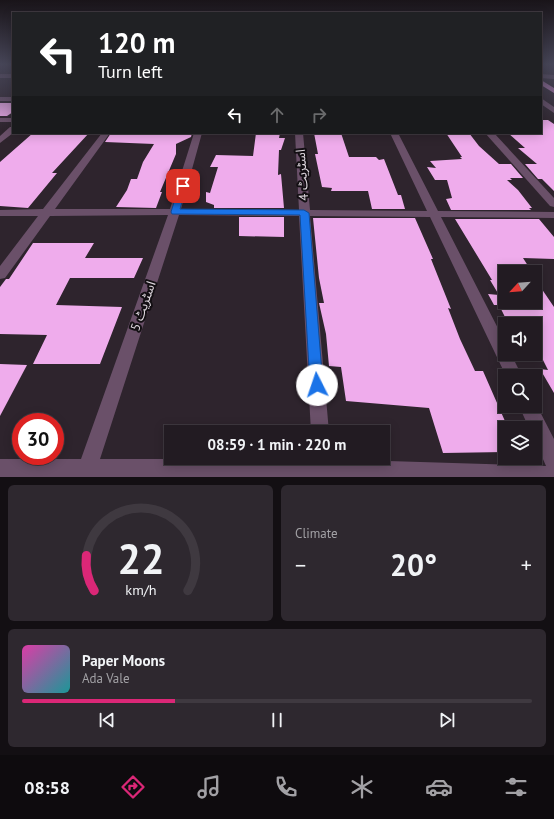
<!DOCTYPE html>
<meta charset="utf-8">
<style>
:root{--surface:#221b22;--page:#2e282f;--text:#f1f3f6;--muted:#a2a1a5;--line:#3f3940;--accent:#db2777}
body{margin:0;font-family:"PT Sans","Noto Sans Arabic",sans-serif;background:var(--page);color:var(--text);height:100vh;display:flex;flex-direction:column;font-size:15px;white-space:nowrap}
*{box-sizing:border-box;margin:0}
p{font-size:13px;color:var(--muted)}
.icon{flex:none;width:22px;height:22px;fill:none;stroke:currentColor;stroke-width:2;stroke-linecap:round;stroke-linejoin:round}
.map{position:relative;height:477px;overflow:hidden}
.panel{display:flex;flex-direction:column;gap:8px;padding:8px;background:#130f13;flex:1}
.panel>*{flex:none}
.banner{position:absolute;left:12px;top:12px;width:530px;height:122px;border-radius:0px;box-shadow:0 2px 10px #0003,0 0 0 1px var(--line);background:#202124;color:#fff;overflow:hidden}
.needle{width:26px;rotate:244deg}
.tools{position:absolute;left:498px;top:265px;display:grid;gap:8px}
.tools a{display:grid;place-items:center;width:44px;height:44px;border-radius:0px;background:var(--surface);box-shadow:0 2px 10px #0003,0 0 0 1px var(--line);font-size:20px}
.speed{position:absolute;left:12px;top:413px;display:flex;gap:8px;font-size:20px;font-weight:700;text-align:center}
.speed>*{display:grid;place-content:center;width:52px;height:52px;border-radius:50%;background:var(--surface);box-shadow:0 2px 10px #0003,0 0 0 1px var(--line);line-height:1}
.speed .limit{border:6px solid #d22;background:#fff;color:#111}
.pin{position:absolute;display:grid;place-items:center;width:34px;height:34px;color:#fff;margin:-17px;border-radius:8px;box-shadow:0 2px 6px #0006}
.me{position:absolute;width:44px;margin:-22px;rotate:356deg;stroke-linejoin:round;filter:drop-shadow(0 0 3px #0008)}
.turn{display:flex;align-items:center;gap:14px;height:84px;padding:0 20px;font-size:18px}
.turn .icon{width:52px;height:52px;stroke-width:2.5}
.turn b{display:block;font-size:28px;line-height:34px}
.lanes{display:flex;align-items:center;height:38px;padding:0 20px;background:#0003;justify-content:center;gap:20px;direction:ltr}
.lanes .off{opacity:.35}
.big{font-size:30px;font-weight:700;line-height:1.1}
.panel .card{flex:1;display:flex;flex-direction:column;justify-content:center;gap:6px;min-width:0;padding:0 14px;border-radius:6px;background:var(--page)}
.panel .dial{align-items:center;gap:0}
.dial svg{height:104px;overflow:visible;fill:none;stroke:var(--line);stroke-width:7;stroke-linecap:round;text-anchor:middle}
.dial text{fill:var(--text);stroke:none}
.song{display:flex;align-items:center;gap:12px}
.cover{width:48px;height:48px;border-radius:6px;background:linear-gradient(135deg,hsl(320 70% 55%),hsl(180 70% 35%))}
.played{height:4px;border-radius:2px;background:linear-gradient(90deg,var(--accent) 30%,var(--line) 30%)}
.keys{display:flex;justify-content:space-around;direction:ltr}
.heat{display:flex;justify-content:space-between;align-items:center;font-size:22px;direction:ltr}
.panel .tiles{flex:1;display:grid;gap:8px;grid-template-columns:1fr 1fr}
.card:last-child{grid-column:span 2}
.trip{position:absolute;left:164px;top:425px;width:226px;height:40px;border-radius:0px;background:var(--surface);box-shadow:0 2px 10px #0003,0 0 0 1px var(--line);font-weight:700;line-height:40px;text-align:center}
.tab-bar{display:flex;height:64px;justify-content:space-around;align-items:center;background:#0e0b0e;color:var(--muted)}
.tab-bar .icon{width:28px;height:28px}
.tab-bar .selected{color:var(--accent)}
.tab-bar b{font-size:18px;color:var(--text)}
.map>svg:first-child{display:block}
.building{fill:#efacec}
.lines{fill:none;stroke-linecap:round;stroke-linejoin:round}
.minor{fill:#6a5069;fill-rule:evenodd}
.highway{fill:#c684c3;fill-rule:evenodd}
.route{fill:#1a73e8;stroke:#114b97}
.labels{text-anchor:middle;dominant-baseline:central;stroke-width:4;stroke-linejoin:round;paint-order:stroke}
.street-label{font-size:13px;fill:#dfd8df;stroke:#130f13}
</style>
<div class="map">
<svg width="554" height="477" viewBox="0 0 554 477">
<rect width="100%" height="100%" fill="#2e242d"/>
<g class="building">
<path d="M0 103H13V112L7 116H0Z"/>
<path d="M541 120H548L554 124V191L542 179H538L525 164H537L518 148H525L508 133H541Z"/>
<path d="M33 133H89L52 173H57L28 208 0 206V162Z"/>
<path d="M111 133H192L191 137 176 144V154L160 192H162L156 208 116 207 127 190 131 179H137L143 162 154 144 105 142Z"/>
<path d="M256 133H280L279 138H285L281 150H279L278 175 281 174 284 208H214V205L206 202V192L210 193 218 167H210L216 155 253 156Z"/>
<path d="M314 133H341L349 157H376L379 160 384 159 398 195H401L405 209H372L368 191H331L332 188 322 187 315 154H318Z"/>
<path d="M446 133H469L479 146 499 164H511L523 178H510L512 180H507L518 190 532 208H529L531 210H451L446 199 452 198 447 180H435L427 167 436 168 430 161 462 159 460 157H462Z"/>
<path d="M239 217H284V237L239 236Z"/>
<path d="M313 218H415L433 259H431L451 309 448 308 460 339 475 371H483L508 428H505V452L443 453 429 408 346 401 341 367 329 366 326 334 319 303H324L319 278Z"/>
<path d="M455 219H539L554 237V259L523 258 532 272H505V302H535V279L554 307V393L540 369 548 370 535 344V324H520L517 319 505 317 499 305H494L488 294 499 295 490 280H492Z"/>
<path d="M33 243H94L85 258H143L134 278H70L56 305 122 307 100 364H33L47 335 0 334V287L6 279H9Z"/>
<path d="M0 364 27 365 0 416Z"/>
</g>
<g class="lines">
<g class="minor">
<rect x="0" y="74" width="13" height="4"/>
<path d="M541 74 554 75V79L541 78Z"/>
<rect x="0" y="97" width="13" height="4"/>
<path d="M541 98 554 107V113L541 104Z"/>
<rect x="0" y="118" width="13" height="4"/>
<path d="M10 127H13V133L0 143V136Z"/>
<path d="M102 133H110L55 209H170L194 133H202L181 209 299 210 295 133H303L310 210 427 211 390 133H398L438 211 554 212V218L441 217 505 342V354H511L522 376H506L430 217 310 216 329 432H311L299 216 179 215 100 459H323L546 466 535 441V428H529L519 406H535V402L554 439V477H0V459H81L168 215 50 216 5 278 0 279V266L38 216H0V210L43 209Z"/>
<path d="M485 133H494L554 198V207L550 206Z"/>
</g>
<path class="highway" d="M541 80 554 88V93L541 85Z"/>
</g>
<linearGradient id="sky" x2="0" y2="1"><stop stop-color="#191419"/><stop offset="0.49" stop-color="#464557"/><stop offset="1" stop-color="#464557" stop-opacity="0"/></linearGradient>
<rect width="554" height="131" fill="url(#sky)"/>
<path class="route" d="M183 183 187 186 180 209 304 210 309 213 323 385 321 389 317 390 312 389 310 385 300 215 172 214 171 212 179 186Z"/>
<g class="labels">
<g class="street-label">
<text transform="translate(302 175) rotate(-94)">اسٹریٹ 4</text>
<text transform="translate(143 306) rotate(-71)">اسٹریٹ 5</text>
</g>
</g>
</svg>
<div class="tools">
<a><svg class="needle" viewBox="-14 -14 28 28"><path d="M0-13l5 13h-10z" fill="#e53935"/><path d="M0 13l5-13h-10z" fill="#a2a1a5"/></svg></a>
<a><svg class="icon" aria-label="sound" viewBox="0 0 24 24"><path d="M4 9h4l5-4v14l-5-4H4zM17 9q2 3 0 6"/></svg></a>
<a><svg class="icon" aria-label="search" viewBox="0 0 24 24"><circle cx="10" cy="10" r="6"/><path d="M15 15l6 6"/></svg></a>
<a><svg class="icon" aria-label="layers" viewBox="0 0 24 24"><path d="M12 4l9 5-9 5-9-5zM3 14l9 5 9-5"/></svg></a>
</div>
<div class="speed"><div class="limit">30</div></div>
<div class="pin" style="left:183px;top:186px;background:#d93025"><svg class="icon" aria-label="arrive" viewBox="0 0 24 24"><path d="M6 21V4h12l-3 4 3 4H6"/></svg></div>
<svg class="me" style="left:317px;top:385px" viewBox="-20 -20 40 40"><circle r="19" fill="#fff"/><path d="M0-13L10 11 0 6-10 11z" fill="#1a73e8"/></svg>
<div class="trip">08:59 · 1 min · 220 m</div>
<div class="banner">
<div class="turn"><svg class="icon" aria-label="left" viewBox="0 0 24 24"><path d="M17 20v-9H6M10 6l-5 5 5 5"/></svg><div><b>120 m</b>Turn left</div></div>
<div class="lanes"><svg class="icon" aria-label="left" viewBox="0 0 24 24"><path d="M17 20v-9H6M10 6l-5 5 5 5"/></svg><svg class="icon off" aria-label="ahead" viewBox="0 0 24 24"><path d="M12 20V5M6 11l6-6 6 6"/></svg><svg class="icon off" aria-label="right" viewBox="0 0 24 24"><path d="M7 20v-9h11M14 6l5 5-5 5"/></svg></div>
</div>
</div>
<section class="panel">
<div class="tiles">
<div class="card dial"><svg viewBox="0 0 100 80">
<path d="M14 69A42 42 0 1 1 86 69"/>
<path d="M14 69A42 42 0 0 1 8 42" stroke="#db2777"/>
<text x="50" y="56" font-size="32" font-weight="700">22</text>
<text x="50" y="72" font-size="11">km/h</text>
</svg></div>
<div class="card"><p>Climate</p>
<div class="heat"><a>−</a><b class="big">20°</b><a>+</a></div>
</div>
<div class="card">
<div class="song"><i class="cover"></i><div><b>Paper Moons</b><p>Ada Vale</p></div></div>
<div class="played"></div>
<div class="keys"><svg class="icon" aria-label="previous" viewBox="0 0 24 24"><path d="M18 5L8 12l10 7zM5 5v14"/></svg><svg class="icon" aria-label="pause" viewBox="0 0 24 24"><path d="M8 5v14M16 5v14"/></svg><svg class="icon" aria-label="next" viewBox="0 0 24 24"><path d="M6 5l10 7-10 7zM19 5v14"/></svg></div>
</div>
</div>
</section>
<nav class="tab-bar">
<b>08:58</b>
<svg class="icon selected" aria-label="directions" viewBox="0 0 24 24"><path d="M12 3l9 9-9 9-9-9zM9 14v-3h6M13 9l2 2-2 2"/></svg>
<svg class="icon" aria-label="music" viewBox="0 0 24 24"><path d="M9 18V5l10-2v13"/><circle cx="6" cy="18" r="3"/><circle cx="16" cy="16" r="3"/></svg>
<svg class="icon" aria-label="phone" viewBox="0 0 24 24"><path d="M5 4h4l2 5-3 2q2 4 5 5l2-3 5 2v4C11 20 4 13 5 4z"/></svg>
<svg class="icon" aria-label="climate" viewBox="0 0 24 24"><path d="M12 3v18M4 7l16 10M4 17L20 7"/></svg>
<svg class="icon" aria-label="car" viewBox="0 0 24 24"><path d="M5 17H2v-5l4-1 3-4h7l3 4 3 1v5h-3M9 17h6M6 11h13"/><circle cx="7" cy="17" r="2"/><circle cx="17" cy="17" r="2"/></svg>
<svg class="icon" aria-label="filters" viewBox="0 0 24 24"><path d="M4 7h16M4 17h16"/><circle cx="9" cy="7" r="2"/><circle cx="15" cy="17" r="2"/></svg>
</nav>
